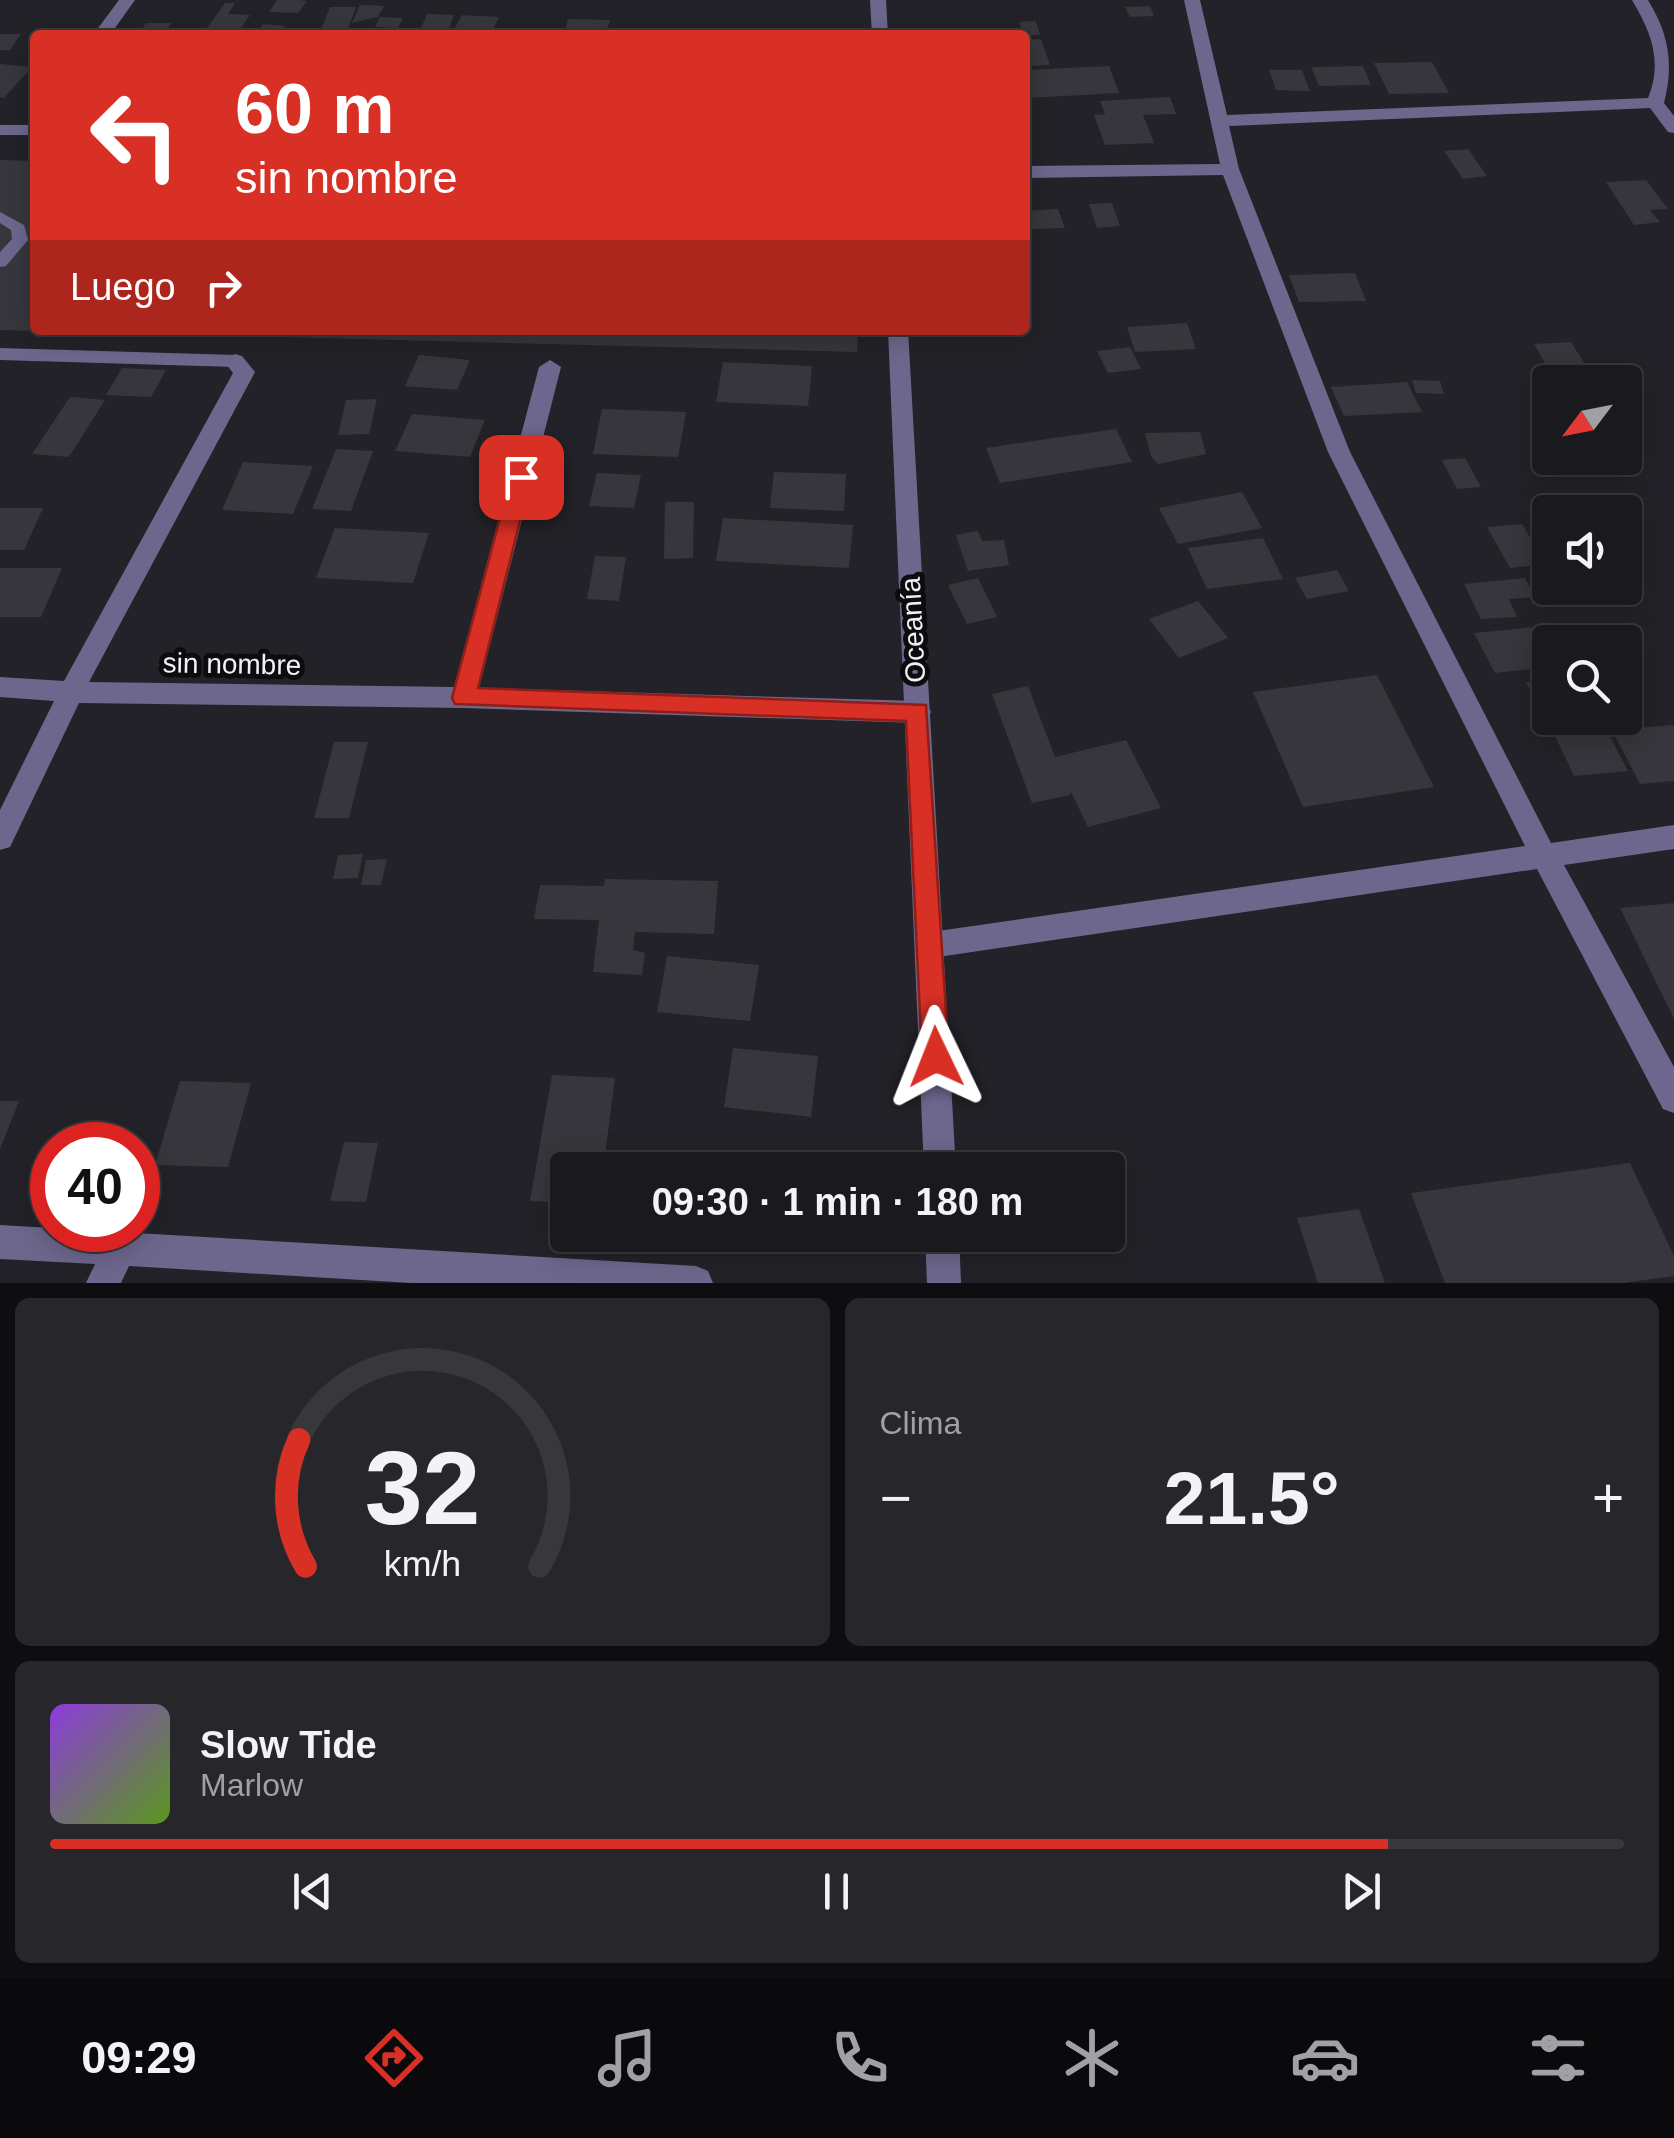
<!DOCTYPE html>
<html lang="es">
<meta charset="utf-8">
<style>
:root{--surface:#1a1a1e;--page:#27272b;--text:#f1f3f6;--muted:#9fa1a4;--line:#38383c;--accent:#d93025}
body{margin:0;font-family:Helvetica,sans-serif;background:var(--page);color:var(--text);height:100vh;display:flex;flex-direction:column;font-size:38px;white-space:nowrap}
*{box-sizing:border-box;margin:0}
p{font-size:32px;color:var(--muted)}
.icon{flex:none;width:55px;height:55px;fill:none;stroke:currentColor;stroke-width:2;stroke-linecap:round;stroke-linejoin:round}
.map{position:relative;height:1283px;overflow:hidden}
.panel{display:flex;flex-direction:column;gap:15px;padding:15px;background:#0e0e10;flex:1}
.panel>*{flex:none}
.banner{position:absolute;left:30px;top:30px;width:1000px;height:305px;border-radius:10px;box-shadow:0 5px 25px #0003,0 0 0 2px var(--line);background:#d93025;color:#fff;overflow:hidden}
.needle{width:65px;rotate:238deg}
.fabs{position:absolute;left:1532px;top:365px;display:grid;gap:20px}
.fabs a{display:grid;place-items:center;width:110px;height:110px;border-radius:10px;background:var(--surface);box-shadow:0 5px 25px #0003,0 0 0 2px var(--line);font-size:50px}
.speed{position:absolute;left:30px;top:1122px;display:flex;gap:20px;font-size:50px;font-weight:700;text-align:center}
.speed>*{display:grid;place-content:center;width:130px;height:130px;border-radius:50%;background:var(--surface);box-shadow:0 5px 25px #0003,0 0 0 2px var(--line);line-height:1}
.speed .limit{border:15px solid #d22;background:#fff;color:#111}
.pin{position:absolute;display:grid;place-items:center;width:85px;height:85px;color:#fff;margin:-42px;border-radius:20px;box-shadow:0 5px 15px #0006}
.me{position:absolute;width:110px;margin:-55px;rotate:358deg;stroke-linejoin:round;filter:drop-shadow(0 0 8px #0008)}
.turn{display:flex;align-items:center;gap:35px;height:210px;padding:0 40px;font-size:45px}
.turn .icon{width:130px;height:130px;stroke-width:2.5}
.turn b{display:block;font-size:70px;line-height:85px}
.then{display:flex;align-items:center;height:95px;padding:0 40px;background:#0003;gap:20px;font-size:38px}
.big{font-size:75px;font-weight:800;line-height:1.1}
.panel .widget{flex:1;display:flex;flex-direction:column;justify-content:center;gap:15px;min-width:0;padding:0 35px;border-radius:15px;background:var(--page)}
.panel .dial{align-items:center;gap:0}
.dial svg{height:260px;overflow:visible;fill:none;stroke:var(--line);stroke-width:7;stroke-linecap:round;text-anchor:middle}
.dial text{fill:var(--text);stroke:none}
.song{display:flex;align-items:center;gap:30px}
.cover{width:120px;height:120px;border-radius:15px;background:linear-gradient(135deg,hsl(270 70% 55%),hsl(90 70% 35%))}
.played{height:10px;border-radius:5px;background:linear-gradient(90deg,var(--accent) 85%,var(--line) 85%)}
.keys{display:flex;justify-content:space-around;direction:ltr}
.heat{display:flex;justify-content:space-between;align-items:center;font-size:55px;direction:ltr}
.panel .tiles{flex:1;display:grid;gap:15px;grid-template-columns:1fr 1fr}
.widget:last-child{grid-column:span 2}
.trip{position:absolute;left:550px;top:1152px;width:575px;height:100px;border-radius:10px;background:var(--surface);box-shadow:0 5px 25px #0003,0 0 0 2px var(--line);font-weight:800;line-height:100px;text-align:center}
.tab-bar{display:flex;height:160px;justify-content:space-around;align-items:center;background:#0a0a0c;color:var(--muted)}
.tab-bar .icon{width:70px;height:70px}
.tab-bar .active{color:var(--accent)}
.tab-bar b{font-size:45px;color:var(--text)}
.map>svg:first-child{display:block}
.building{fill:#37363d}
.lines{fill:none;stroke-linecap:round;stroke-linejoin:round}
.service{fill:#6e678d;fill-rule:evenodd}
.minor{fill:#6e678d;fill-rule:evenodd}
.tertiary{fill:#6e678d;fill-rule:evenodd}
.route{fill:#d93025;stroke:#8d1f18;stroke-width:2.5}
.labels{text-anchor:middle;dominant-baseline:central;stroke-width:10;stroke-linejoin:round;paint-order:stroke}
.street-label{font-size:28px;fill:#f1f1f5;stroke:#0c0c0e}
</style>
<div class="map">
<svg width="1674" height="1283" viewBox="0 0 1674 1283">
<rect width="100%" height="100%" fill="#232228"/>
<g class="building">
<path d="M277 0H299L307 1 298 13 269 12Z"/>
<path d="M225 3H235L228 14 250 15 237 34 204 32Z"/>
<path d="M360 5 384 6 378 17 352 23Z"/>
<path d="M1150 6 1154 16 1130 17 1125 7Z"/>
<path d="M330 7H356L348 29H321Z"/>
<path d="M427 14 454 15 446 35H418Z"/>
<path d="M462 15 499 17 490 35H451Z"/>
<path d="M380 17 403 18 398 28 375 27Z"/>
<path d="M568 19 610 20 605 35H564Z"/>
<path d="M1036 21 1040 35H1024L1019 22Z"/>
<path d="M146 23H171L164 35H138Z"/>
<path d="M263 24 285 26 278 35H256Z"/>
<path d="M0 34H21L10 50H0Z"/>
<path d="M1041 39 1050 65 1030 66 1025 40Z"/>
<path d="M1432 62 1449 93 1389 94 1374 63Z"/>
<path d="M0 64 32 67 4 98 0 97Z"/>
<path d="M1109 66 1119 93 1028 98 1025 70Z"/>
<path d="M1363 66 1371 85 1319 86 1311 67Z"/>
<path d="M1269 70H1302L1310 91 1276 90Z"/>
<path d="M1170 97 1176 114 1143 115 1154 143 1105 145 1094 115 1105 114 1100 101Z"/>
<path d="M1468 149 1487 176 1463 179 1444 151Z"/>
<path d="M0 160 35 161V331L0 330Z"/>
<path d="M1646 180 1668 209 1650 210 1660 222 1634 225 1606 182Z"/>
<path d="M1112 203 1120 226 1097 228 1089 204Z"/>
<path d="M1058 209 1065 228 1031 229 1025 211Z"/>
<path d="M1355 273 1366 301 1299 302 1289 275Z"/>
<path d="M1187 323 1196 349 1135 352 1127 327Z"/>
<path d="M130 330H858L857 352 130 333Z"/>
<path d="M1571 342 1596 382H1556L1534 344Z"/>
<path d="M1130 347 1141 369 1108 373 1097 351Z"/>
<path d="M419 355 470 360 457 390 405 386Z"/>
<path d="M723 362 812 366 808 406 716 402Z"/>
<path d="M122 368 166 370 151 397 106 395Z"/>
<path d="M1412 380 1440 381 1444 394 1416 393Z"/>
<path d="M1407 382 1422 412 1344 416 1331 387Z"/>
<path d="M70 397 105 400 69 457 32 454Z"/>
<path d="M377 399 369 434 338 435 346 400Z"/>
<path d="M602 409 686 412 678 457 593 454Z"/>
<path d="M412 414 485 420 470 457 395 451Z"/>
<path d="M1116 429 1132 462 1000 483 986 448Z"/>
<path d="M1200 432 1206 454 1158 464 1151 456 1145 433Z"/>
<path d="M336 449 373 451 351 511 312 509Z"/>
<path d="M1465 458 1481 487 1457 489 1442 460Z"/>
<path d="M243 462 313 466 293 514 222 510Z"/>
<path d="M774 472 846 474 844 511 770 508Z"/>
<path d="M597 473 641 475 634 508 589 506Z"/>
<path d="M1242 492 1262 528 1178 544 1159 508Z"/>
<path d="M665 502H694L693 558 664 559Z"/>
<path d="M0 508H43L24 550H0Z"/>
<path d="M723 518 853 525 849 568 716 561Z"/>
<path d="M1522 524 1546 564 1510 568 1487 527Z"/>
<path d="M335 528 429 533 413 583 316 578Z"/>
<path d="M978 531 982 541 1004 540 1009 565 968 571 956 535Z"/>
<path d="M1263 538 1283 579 1207 589 1188 548Z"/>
<path d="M595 556 626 557 619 601 587 599Z"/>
<path d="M0 568H62L41 617H0Z"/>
<path d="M1337 570 1349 591 1307 599 1295 578Z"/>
<path d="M978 578 997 617 967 624 948 585Z"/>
<path d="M1525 578 1535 597 1509 599 1517 617 1481 619 1464 584Z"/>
<path d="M1198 601 1228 638 1179 658 1149 619Z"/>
<path d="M1535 627 1550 653V667L1495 673 1474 633Z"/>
<path d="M1565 627 1574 642H1548L1541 629Z"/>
<path d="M1377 675 1434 787 1303 807 1253 692Z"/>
<path d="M1550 680V718L1582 720 1547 723 1526 682Z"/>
<path d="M1028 686 1055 757 1126 740 1161 808 1088 827 1071 792 1070 795 1032 803 992 694Z"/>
<path d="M1674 725V781L1640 784 1612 730Z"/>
<path d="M1606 729 1628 771 1574 776 1554 734Z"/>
<path d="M334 742H368L349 818H314Z"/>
<path d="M363 854 358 878 333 879 338 855Z"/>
<path d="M387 859 381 885H361L366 860Z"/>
<path d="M605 879 718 881 714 934 635 932 633 950 645 953 642 975 593 972 599 920 534 919 540 885 604 886Z"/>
<path d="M1674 903V1019L1620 908Z"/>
<path d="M667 956 759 965 750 1021 657 1012Z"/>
<path d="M733 1048 818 1056 811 1117 724 1107Z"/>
<path d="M552 1075 615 1078 603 1170H568V1203L530 1201Z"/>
<path d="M180 1081 251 1083 228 1167 155 1165Z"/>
<path d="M0 1101H19L0 1149Z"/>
<path d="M344 1142 378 1143 366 1202 330 1201Z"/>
<path d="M1630 1163 1674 1256V1276L1623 1283H1445L1411 1193Z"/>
<path d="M1359 1209 1385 1283H1318L1297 1218Z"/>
</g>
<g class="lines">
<g class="service">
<path d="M0 212 24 225 28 240 6 266 0 267V252L12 239 11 230 0 223Z"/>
<path d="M0 348 235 355 243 361 235 367 0 360Z"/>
</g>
<g class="minor">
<path d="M119 0H135L110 35H93Z"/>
<path d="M1184 0H1200L1227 115 1648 98C1663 61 1651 32 1632 0H1648C1669 35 1674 63 1664 103L1674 116V133L1668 132 1650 108 1229 126 1239 169 1350 452 1551 843 1674 825V849L1564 865 1674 1067V1113L1663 1109 1537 869 931 958 921 954 916 945 921 936 931 932 1525 846 1328 452 1223 175 1025 178V166L1220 164Z"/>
<rect x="0" y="125" width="35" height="10"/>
<path d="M235 354 242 356 255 372 89 682 454 687 539 367 550 360 561 367 479 688 918 701 927 704 931 712 927 720 918 723 464 708 79 703 10 847 0 850V810L54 701 0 697V677L64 681 233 373 224 361Z"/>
<path d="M0 1225 696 1266 708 1271 713 1283H411L129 1266 121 1283H86L95 1264 0 1259Z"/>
</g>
<g class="tertiary">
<path d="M870 0H886L888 35H872Z"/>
<path d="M888 330H908L956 1170H924Z"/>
<path d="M925 1235H959L961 1283H927Z"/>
</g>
</g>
<path class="route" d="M521 470 531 477 478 688 926 705 949 1057 945 1067 936 1071 926 1067 922 1057 906 721 455 704 452 698 511 477Z"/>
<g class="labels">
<g class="street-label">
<text transform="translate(913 630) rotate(-93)">Oceanía</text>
<text transform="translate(232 664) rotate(1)">sin nombre</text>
</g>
</g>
</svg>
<div class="fabs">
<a><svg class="needle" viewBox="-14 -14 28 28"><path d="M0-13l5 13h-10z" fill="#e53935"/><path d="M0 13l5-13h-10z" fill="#9fa1a4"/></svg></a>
<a><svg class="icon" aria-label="sound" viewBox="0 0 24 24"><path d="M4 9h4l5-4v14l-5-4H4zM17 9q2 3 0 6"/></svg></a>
<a><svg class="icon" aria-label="search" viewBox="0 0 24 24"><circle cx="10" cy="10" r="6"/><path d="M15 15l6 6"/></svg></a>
</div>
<div class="speed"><div class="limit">40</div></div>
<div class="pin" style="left:521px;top:477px;background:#d93025"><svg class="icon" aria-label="arrive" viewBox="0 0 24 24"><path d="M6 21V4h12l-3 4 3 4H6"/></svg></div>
<svg class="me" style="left:936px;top:1057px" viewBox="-20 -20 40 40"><path d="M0-17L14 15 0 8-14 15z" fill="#d93025" stroke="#fff" stroke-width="4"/></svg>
<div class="trip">09:30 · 1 min · 180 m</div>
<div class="banner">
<div class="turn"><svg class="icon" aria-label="left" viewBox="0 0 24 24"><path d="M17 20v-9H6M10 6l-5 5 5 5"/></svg><div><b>60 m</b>sin nombre</div></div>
<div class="then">Luego<svg class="icon" aria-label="right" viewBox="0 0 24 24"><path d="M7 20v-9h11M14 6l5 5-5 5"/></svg></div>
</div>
</div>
<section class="panel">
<div class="tiles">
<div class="widget dial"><svg viewBox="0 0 100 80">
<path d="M14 69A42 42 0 1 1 86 69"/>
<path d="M14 69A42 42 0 0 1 12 30" stroke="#d93025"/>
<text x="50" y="56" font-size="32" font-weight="700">32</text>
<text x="50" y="72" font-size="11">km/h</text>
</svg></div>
<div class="widget"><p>Clima</p>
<div class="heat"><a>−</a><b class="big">21.5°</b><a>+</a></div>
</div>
<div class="widget">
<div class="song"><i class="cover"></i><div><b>Slow Tide</b><p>Marlow</p></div></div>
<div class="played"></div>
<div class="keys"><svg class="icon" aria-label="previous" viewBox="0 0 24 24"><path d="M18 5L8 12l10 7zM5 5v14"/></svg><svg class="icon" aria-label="pause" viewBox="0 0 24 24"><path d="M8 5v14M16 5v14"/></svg><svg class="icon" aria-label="next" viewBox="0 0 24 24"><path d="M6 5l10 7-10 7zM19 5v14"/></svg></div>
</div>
</div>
</section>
<nav class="tab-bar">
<b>09:29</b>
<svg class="icon active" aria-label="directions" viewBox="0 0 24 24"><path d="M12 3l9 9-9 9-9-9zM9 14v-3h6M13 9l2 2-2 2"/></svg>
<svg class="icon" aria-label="music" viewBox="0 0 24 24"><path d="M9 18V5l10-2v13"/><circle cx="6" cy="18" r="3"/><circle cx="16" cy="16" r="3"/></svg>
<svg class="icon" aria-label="phone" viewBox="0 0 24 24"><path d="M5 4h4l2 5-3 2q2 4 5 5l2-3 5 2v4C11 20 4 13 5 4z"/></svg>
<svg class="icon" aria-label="climate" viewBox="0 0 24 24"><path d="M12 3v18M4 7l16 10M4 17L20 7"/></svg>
<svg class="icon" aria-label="car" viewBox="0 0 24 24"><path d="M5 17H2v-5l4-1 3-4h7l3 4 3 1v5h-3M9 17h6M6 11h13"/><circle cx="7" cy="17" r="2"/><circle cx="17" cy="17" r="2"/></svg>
<svg class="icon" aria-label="filters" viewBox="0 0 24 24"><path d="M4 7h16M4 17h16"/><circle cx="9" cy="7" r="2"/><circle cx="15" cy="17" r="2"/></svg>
</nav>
